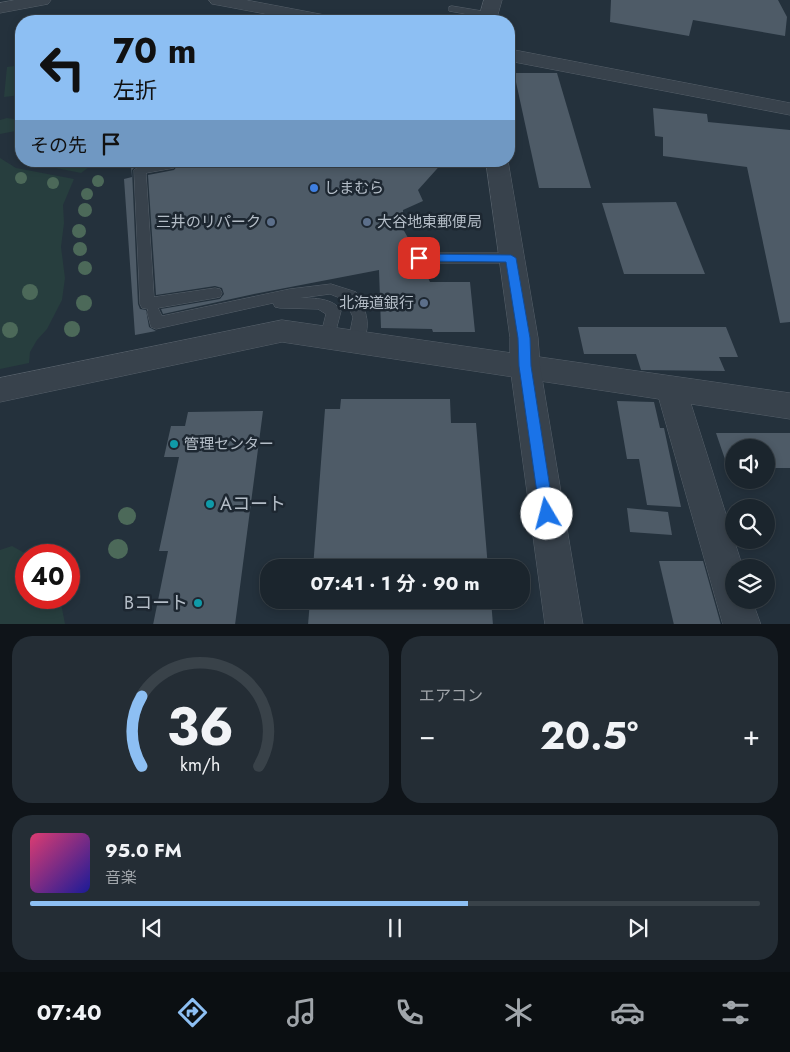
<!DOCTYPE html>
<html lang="ja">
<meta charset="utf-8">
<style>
:root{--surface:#1b252d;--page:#242d35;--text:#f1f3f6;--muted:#a0a5aa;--line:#394249;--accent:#8dbff3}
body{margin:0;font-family:Jost,"Noto Sans JP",sans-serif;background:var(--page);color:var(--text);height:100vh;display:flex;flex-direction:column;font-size:19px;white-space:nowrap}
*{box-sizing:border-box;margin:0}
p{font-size:16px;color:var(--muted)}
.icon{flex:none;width:28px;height:28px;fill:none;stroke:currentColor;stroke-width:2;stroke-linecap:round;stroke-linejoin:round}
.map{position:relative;height:624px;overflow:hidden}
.drawer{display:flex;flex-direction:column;gap:12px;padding:12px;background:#0f1419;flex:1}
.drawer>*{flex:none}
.top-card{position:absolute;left:15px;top:15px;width:500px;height:152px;border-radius:20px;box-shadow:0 2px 8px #0003,0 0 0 1px var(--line);background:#8dbff3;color:#111;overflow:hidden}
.fabs{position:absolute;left:725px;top:439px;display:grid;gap:10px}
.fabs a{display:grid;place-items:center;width:50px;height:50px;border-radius:50%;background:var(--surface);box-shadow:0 2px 8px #0003,0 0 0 1px var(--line);font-size:25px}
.speed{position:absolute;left:15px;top:544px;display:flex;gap:10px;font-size:25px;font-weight:700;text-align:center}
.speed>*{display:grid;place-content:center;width:65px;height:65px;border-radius:50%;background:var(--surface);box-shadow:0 2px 8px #0003,0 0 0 1px var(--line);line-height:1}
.speed .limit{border:8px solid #d22;background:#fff;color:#111}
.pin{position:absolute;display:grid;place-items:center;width:42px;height:42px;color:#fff;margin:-21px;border-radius:10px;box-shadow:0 2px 8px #0006}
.me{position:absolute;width:55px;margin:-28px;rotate:352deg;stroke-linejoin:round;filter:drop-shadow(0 0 4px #0008)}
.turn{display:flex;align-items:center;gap:18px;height:105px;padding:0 15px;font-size:22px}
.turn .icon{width:65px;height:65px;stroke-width:2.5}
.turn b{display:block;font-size:35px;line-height:42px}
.then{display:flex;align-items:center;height:48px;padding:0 15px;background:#0003;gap:10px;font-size:19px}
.big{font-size:38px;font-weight:700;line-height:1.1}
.drawer .widget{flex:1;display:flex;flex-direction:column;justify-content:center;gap:8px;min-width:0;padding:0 18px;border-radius:20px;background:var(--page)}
.drawer .dial{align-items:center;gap:0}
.dial svg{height:130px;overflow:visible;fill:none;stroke:var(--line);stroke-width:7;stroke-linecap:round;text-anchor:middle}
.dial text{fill:var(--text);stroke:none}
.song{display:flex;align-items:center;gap:15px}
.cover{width:60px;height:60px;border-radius:8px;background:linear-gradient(135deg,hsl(340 70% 55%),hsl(240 70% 35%))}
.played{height:5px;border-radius:2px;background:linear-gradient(90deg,var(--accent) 60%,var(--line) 60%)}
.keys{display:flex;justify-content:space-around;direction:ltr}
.heat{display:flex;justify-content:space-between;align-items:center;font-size:28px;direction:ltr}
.drawer .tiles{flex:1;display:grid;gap:12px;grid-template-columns:1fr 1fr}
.widget:last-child{grid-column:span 2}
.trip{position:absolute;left:260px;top:559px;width:270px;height:50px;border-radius:20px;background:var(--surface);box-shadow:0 2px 8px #0003,0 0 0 1px var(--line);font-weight:700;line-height:50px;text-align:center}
.dock{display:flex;height:80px;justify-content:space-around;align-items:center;background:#0b0f12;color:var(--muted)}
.dock .icon{width:35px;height:35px}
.dock .selected{color:var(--accent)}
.dock b{font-size:22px;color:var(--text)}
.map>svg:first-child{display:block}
.green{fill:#273e3e}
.building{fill:#4e5b67}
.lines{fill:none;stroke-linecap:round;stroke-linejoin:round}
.service-casing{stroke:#56606a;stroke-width:1}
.minor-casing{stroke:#56606a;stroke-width:1}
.tertiary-casing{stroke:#56606a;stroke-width:1}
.service{fill:#38424c;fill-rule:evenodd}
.minor{fill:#38424c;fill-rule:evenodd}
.tertiary{fill:#38424c;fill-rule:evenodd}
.tree{fill:#4c6959}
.route{fill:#1a73e8;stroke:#114b97}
.shop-dot{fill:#3f7fe0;stroke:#1d2731;stroke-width:2}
.service-dot{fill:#5c6f8a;stroke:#1d2731;stroke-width:2}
.culture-dot{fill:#0f9aa8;stroke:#1d2731;stroke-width:2}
.labels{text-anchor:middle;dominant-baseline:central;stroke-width:5;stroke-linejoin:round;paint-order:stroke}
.poi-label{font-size:15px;fill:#b4bdc7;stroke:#1d2731;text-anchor:start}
.near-poi-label{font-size:18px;fill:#b4bdc7;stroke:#1d2731;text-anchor:start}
</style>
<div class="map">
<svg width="790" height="625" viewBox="0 0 790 625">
<rect width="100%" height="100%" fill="#24313c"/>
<g class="green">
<path d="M21 65V95L4 97 7 67Z"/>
<path d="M7 118 21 120V130L0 134V120Z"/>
<path d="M0 158 16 168 74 179 63 205 64 223 61 247 65 278 62 300 47 329 37 340 30 352 29 363 0 369Z"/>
<path d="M21 161H97L81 173Z"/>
<path d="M12 546 28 555H26V598H60L65 624H0V550Z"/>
</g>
<g class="building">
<path d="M611 0H778L787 17 785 36 693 20 689 36 610 22Z"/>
<path d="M514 73H557L591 188H539Z"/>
<path d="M653 108 707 114 708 122 790 130V322L780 323 747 167 663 156V137L655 136Z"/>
<path d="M174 161H444L418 190 423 201 403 210V229L416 252 412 254 410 259 413 263 422 265 430 282H470L475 332H433L432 329 381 328 379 270 254 294 163 314 161 309 220 299 224 294 222 288 215 286 156 295 148 175 174 170 178 165Z"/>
<path d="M136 166 132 170 138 304 140 309 146 310 149 327 156 331 135 335 124 179 132 177 131 167Z"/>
<path d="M676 202 705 274H624L602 203Z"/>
<path d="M578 327H726L738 357H719L725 371 641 370 636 354H584Z"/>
<path d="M341 399H450L451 423H476L488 568H313L325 409H340Z"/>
<path d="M617 401 654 402 660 428H664L681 507 647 505 639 459H627Z"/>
<path d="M263 411 235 625H153L168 551H159L179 457H164L171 426H185L188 412Z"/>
<path d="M716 433H790V468H766V448H734V468H728Z"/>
<path d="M627 508 668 512 672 535 630 532Z"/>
<path d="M659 561H703L721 625H674Z"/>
<path d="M310 600H491L493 625H308Z"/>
</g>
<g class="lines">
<defs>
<g id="service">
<path d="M452 6 488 12 493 15 488 18 449 11V7Z"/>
<path d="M170 161 176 165 174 168 146 173 154 297 215 288 220 289 222 293 220 297 215 298 158 308 162 316 290 289 331 284 356 292C367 311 372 326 361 346L356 348 351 346 348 342 353 317 345 300 330 294 300 298C314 298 334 298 341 311L333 342 328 344 323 342 320 338 326 314 318 309 280 308 275 307 273 303 156 329 151 327 147 312 148 309 142 308 140 304 134 170 140 166Z"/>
<path d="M419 253H511L516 255 518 258 516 261 511 263H419L414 261 412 258 414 255Z"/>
</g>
<g id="minor">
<path d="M15 0H51L48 4 0 13V3Z"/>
<path d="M209 0H246L330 16 336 17 339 21H303L218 5 212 4Z"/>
<path d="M509 49 790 103V115L509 61Z"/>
<path d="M282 320 790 393V419L691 404 743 568H734V600H752L761 625H723L659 399 282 342 0 402V378Z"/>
</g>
<g id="tertiary">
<path d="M484 0H502L496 21H478Z"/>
<path d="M486 161H508L538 338 540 366 583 625H545L510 366V338Z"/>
</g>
</defs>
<use href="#service" class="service-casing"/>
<use href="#minor" class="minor-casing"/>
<use href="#tertiary" class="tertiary-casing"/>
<use href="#service" class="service"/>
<use href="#minor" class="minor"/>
<use href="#tertiary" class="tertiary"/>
</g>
<g class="tree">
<circle cx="21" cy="178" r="6"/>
<circle cx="98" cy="181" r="6"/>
<circle cx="53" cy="183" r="6"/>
<circle cx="87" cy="194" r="6"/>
<circle cx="85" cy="210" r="7"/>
<circle cx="79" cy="231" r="7"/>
<circle cx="80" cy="249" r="7"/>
<circle cx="85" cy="268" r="7"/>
<circle cx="30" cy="292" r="8"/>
<circle cx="84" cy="303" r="8"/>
<circle cx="72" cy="329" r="8"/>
<circle cx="10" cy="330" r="8"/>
<circle cx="127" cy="516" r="9"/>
<circle cx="118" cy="549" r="10"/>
</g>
<path class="route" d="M419 254 511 255 516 258 530 338 531 366 554 514 552 518 547 520 542 518 540 514 519 366 518 338 506 262 419 261 414 258Z"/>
<circle class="shop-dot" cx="314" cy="188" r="5"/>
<g class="service-dot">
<circle cx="271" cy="222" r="5"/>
<circle cx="367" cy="222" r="5"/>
<circle cx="424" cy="303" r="5"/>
</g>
<g class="culture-dot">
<circle cx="174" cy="444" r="5"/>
<circle cx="210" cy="504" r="5"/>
<circle cx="198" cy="603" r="5"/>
</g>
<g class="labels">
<g class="poi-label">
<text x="324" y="188">しまむら</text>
<text x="261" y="222" text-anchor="end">三井のリパーク</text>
<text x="377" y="222">大谷地東郵便局</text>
<text x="414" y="303" text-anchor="end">北海道銀行</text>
<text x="184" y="444">管理センター</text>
</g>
<g class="near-poi-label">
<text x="220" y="504">Aコート</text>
<text x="188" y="603" text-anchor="end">Bコート</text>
</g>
</g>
</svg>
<div class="fabs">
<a><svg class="icon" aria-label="sound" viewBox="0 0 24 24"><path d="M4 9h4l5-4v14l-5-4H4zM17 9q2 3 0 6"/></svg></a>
<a><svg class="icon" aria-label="search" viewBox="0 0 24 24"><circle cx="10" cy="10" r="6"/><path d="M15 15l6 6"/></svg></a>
<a><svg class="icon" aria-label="layers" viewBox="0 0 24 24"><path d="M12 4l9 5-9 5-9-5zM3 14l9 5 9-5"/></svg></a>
</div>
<div class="speed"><div class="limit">40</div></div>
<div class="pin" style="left:419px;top:258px;background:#d93025"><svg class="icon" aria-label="arrive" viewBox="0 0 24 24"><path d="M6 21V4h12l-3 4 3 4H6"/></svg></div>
<svg class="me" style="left:547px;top:514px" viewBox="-20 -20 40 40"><circle r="19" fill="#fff"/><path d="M0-13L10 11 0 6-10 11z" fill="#1a73e8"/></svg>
<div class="trip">07:41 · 1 分 · 90 m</div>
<div class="top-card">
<div class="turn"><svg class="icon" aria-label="left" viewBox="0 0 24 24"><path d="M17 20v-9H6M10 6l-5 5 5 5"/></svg><div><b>70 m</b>左折</div></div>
<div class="then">その先<svg class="icon" aria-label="arrive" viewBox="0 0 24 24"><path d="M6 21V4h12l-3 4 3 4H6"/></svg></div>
</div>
</div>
<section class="drawer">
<div class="tiles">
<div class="widget dial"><svg viewBox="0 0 100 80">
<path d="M14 69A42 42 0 1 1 86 69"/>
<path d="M14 69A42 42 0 0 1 14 26" stroke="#8dbff3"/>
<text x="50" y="56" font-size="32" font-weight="700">36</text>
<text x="50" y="72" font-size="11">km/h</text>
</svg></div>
<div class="widget"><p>エアコン</p>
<div class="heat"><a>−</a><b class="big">20.5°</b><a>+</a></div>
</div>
<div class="widget">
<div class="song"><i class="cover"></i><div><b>95.0 FM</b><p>音楽</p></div></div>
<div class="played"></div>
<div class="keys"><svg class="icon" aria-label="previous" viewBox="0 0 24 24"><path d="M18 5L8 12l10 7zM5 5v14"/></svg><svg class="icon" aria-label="pause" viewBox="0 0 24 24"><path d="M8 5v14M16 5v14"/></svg><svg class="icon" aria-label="next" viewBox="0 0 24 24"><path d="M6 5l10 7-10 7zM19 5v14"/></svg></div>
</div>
</div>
</section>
<nav class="dock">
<b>07:40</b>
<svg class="icon selected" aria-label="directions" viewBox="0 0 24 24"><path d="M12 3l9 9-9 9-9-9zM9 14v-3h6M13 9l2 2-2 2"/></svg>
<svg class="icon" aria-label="music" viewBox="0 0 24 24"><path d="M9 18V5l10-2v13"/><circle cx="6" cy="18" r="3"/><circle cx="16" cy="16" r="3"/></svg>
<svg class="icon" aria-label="phone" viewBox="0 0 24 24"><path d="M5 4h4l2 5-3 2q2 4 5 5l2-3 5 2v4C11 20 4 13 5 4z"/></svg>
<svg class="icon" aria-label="climate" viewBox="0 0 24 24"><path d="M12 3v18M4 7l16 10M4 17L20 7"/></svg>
<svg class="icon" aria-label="car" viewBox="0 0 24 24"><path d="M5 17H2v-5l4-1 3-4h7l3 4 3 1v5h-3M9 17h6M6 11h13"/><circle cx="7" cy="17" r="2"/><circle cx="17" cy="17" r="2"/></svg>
<svg class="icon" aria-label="filters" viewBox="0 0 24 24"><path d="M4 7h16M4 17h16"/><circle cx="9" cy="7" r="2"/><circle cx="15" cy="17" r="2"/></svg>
</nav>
